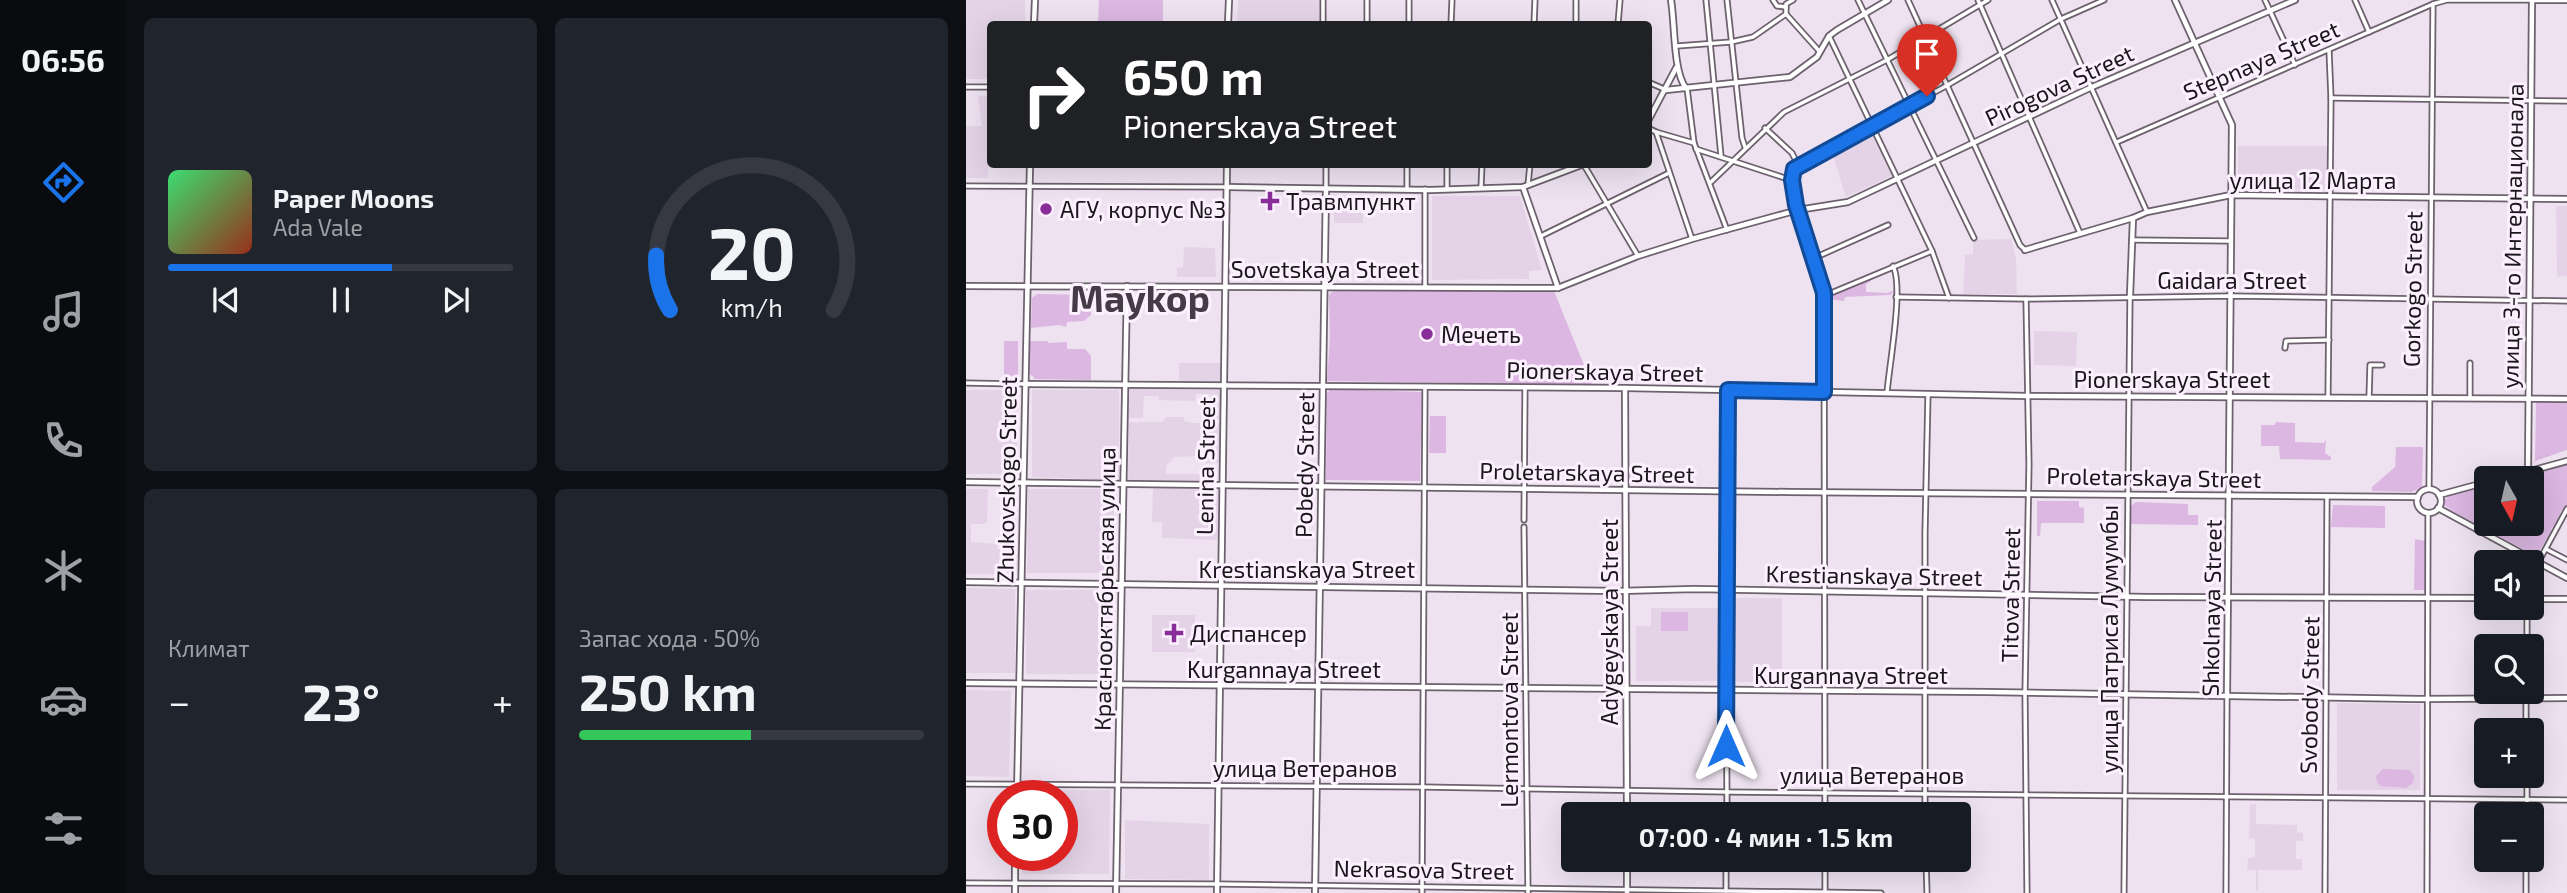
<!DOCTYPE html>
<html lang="ru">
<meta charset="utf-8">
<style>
:root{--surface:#171b24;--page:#20242c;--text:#f1f3f6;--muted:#9ea1a6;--line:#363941;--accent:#1a73e8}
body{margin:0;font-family:"Exo 2",sans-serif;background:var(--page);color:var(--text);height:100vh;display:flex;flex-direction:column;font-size:26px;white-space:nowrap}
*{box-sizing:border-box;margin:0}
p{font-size:23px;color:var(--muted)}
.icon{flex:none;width:38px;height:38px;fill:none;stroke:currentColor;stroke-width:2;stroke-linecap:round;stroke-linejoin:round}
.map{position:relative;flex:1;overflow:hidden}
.drawer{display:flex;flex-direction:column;gap:18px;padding:18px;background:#0d0f14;width:840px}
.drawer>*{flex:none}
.hud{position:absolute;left:21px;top:21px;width:665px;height:147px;border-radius:7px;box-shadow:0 7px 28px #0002;background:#202124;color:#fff;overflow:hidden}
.needle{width:46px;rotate:172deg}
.controls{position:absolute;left:1508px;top:466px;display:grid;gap:14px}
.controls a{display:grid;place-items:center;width:70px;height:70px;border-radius:7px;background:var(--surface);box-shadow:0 7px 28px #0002;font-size:35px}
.speed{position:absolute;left:21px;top:780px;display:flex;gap:14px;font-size:35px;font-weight:700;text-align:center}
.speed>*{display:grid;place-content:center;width:91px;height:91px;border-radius:50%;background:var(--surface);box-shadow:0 7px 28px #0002;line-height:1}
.speed .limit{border:10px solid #d22;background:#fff;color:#111}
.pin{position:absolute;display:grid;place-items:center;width:60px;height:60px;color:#fff;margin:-72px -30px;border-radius:50% 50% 50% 0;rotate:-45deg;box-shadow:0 0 7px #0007}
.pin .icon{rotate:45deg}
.me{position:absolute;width:77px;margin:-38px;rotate:0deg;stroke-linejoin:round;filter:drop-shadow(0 0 5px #0008)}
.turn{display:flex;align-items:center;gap:24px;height:147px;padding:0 21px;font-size:32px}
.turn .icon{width:91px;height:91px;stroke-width:2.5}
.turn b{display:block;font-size:49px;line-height:60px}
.big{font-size:52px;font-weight:700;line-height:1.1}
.drawer .widget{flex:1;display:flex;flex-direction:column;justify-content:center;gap:10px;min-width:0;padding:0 24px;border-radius:10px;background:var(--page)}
.drawer .dial{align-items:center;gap:0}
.dial svg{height:182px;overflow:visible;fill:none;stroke:var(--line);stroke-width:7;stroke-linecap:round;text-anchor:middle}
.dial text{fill:var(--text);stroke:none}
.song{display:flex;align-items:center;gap:21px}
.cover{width:84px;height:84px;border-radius:10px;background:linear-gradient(135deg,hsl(140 70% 55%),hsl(10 70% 35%))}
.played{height:7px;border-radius:4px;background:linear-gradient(90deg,var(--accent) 65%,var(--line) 65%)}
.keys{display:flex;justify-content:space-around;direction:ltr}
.heat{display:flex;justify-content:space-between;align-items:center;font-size:38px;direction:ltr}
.charge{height:10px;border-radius:5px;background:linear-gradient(90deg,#34c759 50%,var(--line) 0)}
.drawer .tiles{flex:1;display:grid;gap:18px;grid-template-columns:repeat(2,1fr)}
.trip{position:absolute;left:595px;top:802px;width:410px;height:70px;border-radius:7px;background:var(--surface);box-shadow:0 7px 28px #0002;font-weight:700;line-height:70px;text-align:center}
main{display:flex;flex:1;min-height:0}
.menu{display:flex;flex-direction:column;width:126px;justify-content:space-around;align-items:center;background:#090b0e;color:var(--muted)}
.menu .icon{width:49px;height:49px}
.menu .selected{color:var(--accent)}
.menu b{font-size:32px;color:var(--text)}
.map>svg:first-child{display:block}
.built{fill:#e4d3e7}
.green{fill:#dbb7e1}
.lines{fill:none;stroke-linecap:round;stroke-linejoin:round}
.street-casing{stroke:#6c616d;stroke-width:7}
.secondary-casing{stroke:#6c616d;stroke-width:8}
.street{stroke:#fff;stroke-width:3.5}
.secondary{stroke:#fff;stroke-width:4.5}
.route-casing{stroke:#114b97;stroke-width:18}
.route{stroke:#1a73e8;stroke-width:12}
.poi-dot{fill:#892e99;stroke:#fceffe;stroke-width:2.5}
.labels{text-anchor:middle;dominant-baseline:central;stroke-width:6;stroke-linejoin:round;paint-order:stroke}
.street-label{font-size:23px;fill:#1a161b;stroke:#fceffe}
.poi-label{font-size:23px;fill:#1a161b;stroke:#fceffe;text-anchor:start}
.town-label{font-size:37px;font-weight:bold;fill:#453b47;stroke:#fceffe}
</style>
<main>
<nav class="menu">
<b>06:56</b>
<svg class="icon selected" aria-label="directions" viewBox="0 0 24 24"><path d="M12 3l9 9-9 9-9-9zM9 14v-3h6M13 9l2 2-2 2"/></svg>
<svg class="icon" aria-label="music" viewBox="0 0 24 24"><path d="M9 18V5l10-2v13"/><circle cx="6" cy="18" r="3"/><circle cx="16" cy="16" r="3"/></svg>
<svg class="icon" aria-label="phone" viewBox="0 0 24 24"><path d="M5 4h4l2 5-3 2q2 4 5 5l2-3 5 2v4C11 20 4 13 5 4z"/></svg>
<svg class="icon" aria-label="climate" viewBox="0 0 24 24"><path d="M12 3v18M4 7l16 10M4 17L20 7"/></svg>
<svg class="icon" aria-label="car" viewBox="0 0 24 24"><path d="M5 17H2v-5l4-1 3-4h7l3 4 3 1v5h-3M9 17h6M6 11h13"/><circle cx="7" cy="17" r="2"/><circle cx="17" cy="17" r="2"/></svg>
<svg class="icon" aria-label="filters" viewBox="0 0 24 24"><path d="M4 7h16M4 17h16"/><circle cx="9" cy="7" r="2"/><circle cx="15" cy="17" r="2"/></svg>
</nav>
<section class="drawer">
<div class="tiles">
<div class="widget">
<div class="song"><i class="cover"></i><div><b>Paper Moons</b><p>Ada Vale</p></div></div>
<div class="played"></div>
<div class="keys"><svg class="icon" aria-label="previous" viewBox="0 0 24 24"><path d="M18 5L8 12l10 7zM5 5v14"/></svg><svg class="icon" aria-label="pause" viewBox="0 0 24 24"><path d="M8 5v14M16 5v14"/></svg><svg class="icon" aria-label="next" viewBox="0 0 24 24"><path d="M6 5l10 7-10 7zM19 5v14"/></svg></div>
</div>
<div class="widget dial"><svg viewBox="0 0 100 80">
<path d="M14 69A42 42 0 1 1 86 69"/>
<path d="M14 69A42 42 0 0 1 8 45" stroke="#1a73e8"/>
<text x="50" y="56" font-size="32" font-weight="700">20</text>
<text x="50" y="72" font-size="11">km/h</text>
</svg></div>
<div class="widget"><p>Климат</p>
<div class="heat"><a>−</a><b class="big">23°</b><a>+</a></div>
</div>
<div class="widget"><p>Запас хода · 50%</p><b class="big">250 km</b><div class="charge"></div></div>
</div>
</section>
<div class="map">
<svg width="1601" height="893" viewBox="0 0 1601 893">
<rect width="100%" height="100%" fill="#eee2f0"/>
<g class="built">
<path d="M0 0H59V24H24V79H0Z"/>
<path d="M272 0H354V24H271Z"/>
<path d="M12 96H24V164L28 165V168H22V178H0V126H16Z"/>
<path d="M906 132 928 175 880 197 866 153Z"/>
<path d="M1272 146H1363V190L1272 189Z"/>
<path d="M367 196H397V223H368Z"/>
<path d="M466 196H554L576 270 563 271V279L466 280Z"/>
<path d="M1590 206H1601V276L1591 277Z"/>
<path d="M1045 239 1050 259 1051 294H997L999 255 1007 254V240Z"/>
<path d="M218 247 249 248 250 277H211V268L217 267Z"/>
<path d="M1068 331 1111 332 1110 366 1068 365Z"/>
<path d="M213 363H256L255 379 252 382 213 381Z"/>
<path d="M164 388 252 390 255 392V420H245L244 394H230L229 401 193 400 192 396H178L177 418H162Z"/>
<rect x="0" y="390" width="51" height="84"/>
<path d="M66 390H153V478L150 480 66 477Z"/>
<path d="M200 417H218V421L226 423H255L254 463H239V458L237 456 208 457 200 466V474H241V481H166L162 478 163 422H196Z"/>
<path d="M187 488H247L253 491V540L196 538V522H186Z"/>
<path d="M0 489H22L21 522 18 524H5V542L31 544V549H52L51 574H0Z"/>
<path d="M62 489H148V573H61Z"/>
<path d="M0 588 49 589V673H0Z"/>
<rect x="60" y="590" width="87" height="84"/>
<rect x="770" y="598" width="46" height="84"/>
<path d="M685 608H753L754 681H670V626H685Z"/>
<rect x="186" y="615" width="43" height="37"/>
<path d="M0 690 45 691 43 777 0 776Z"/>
<path d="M1371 703 1454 704V790H1371Z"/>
<path d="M57 790H144L143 874H56V856H96V796H57Z"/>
<path d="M1284 804H1290V824L1331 825V832L1337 833V841H1330V859H1336V870H1292V891H1290V870H1281L1282 858 1289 857V839L1283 838Z"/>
<path d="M159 820 243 824V880L159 879Z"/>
</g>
<g class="green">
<path d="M133 0H197V24H132Z"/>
<path d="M904 278 905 281 900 284V292L921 293 929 290 924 295 879 297 878 301 862 299V296Z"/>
<path d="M367 291H588L626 385 361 381 364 338 363 295Z"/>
<path d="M71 294 125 295V315L118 321 101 322 100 327 93 325 65 328 66 298Z"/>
<rect x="38" y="341" width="14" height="35"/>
<path d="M64 341H82V343L101 342V349H119L125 356V380L68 379 67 376 64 375Z"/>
<path d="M365 389 456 392 454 481 360 480 361 393Z"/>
<path d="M1570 401 1601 402V450L1569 461Z"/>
<path d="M464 416H480V453H463Z"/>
<path d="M1310 422 1329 423V442L1358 443 1360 439 1359 453 1365 457V460L1314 459 1313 446H1295V425H1309Z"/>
<path d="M1430 447H1457L1456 487 1446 492 1406 491V487L1429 467Z"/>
<path d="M1601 464V505L1595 511 1591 523 1585 529 1586 531 1570 556 1491 514 1478 505 1479 499 1484 495 1521 486V523H1566V478H1553Z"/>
<path d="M1071 501H1113V507L1118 508V523H1075L1074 536H1071Z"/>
<path d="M1170 502 1222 504V515H1232V525L1164 524 1165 506Z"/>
<path d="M1367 505 1419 506V528L1365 527Z"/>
<path d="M1449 539 1460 541V590H1448Z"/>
<rect x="695" y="612" width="27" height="19"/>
<path d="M1417 769 1444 770 1448 776 1447 783 1440 788 1415 786 1411 782 1410 776Z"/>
</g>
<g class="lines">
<defs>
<g id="street">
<path d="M740 0 755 156"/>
<path d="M761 0 776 138 779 147"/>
<path d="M807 0 811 6 820 7"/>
<path d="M892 0 1008 238"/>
<path d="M942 0 1054 245 1059 250"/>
<path d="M1012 0 1114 233"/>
<path d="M1086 0 1181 212"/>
<path d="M1299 0 1329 65"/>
<path d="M1389 0 1403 32"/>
<path d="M820 14 854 52"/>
<path d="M357 24V0"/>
<path d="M401 24V0"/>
<path d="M443 24V0"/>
<path d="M485 24 486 0"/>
<path d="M568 24 569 0"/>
<path d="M610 24V0"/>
<path d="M652 24 654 0"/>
<path d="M863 36 966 251 983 298"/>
<path d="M711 46 765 42 787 37 820 14V4L827 0"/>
<path d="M682 82 698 89"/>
<path d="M0 87H24"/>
<path d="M721 88 728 143 761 230"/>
<path d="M1365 98 1601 101"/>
<path d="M682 128 690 132 726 239"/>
<path d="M799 128 826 153 832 165"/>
<path d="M690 132 728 143"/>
<path d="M1151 142 1467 4 1481 0H1566"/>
<path d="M730 149 825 180"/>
<path d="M618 165 672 256"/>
<path d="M832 165 828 169 826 180 830 205 858 293 859 814"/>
<path d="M832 165 980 86 1095 19 1138 0"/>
<path d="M745 182 818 112 921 60 1022 0"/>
<path d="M562 185 564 164"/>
<path d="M0 186 260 187"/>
<path d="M360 188V164"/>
<path d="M441 188V164"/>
<path d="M515 188 516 164"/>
<path d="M481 189V164"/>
<path d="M575 236 703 173"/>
<path d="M1166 240 1265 241"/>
<path d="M846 259 922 225"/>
<path d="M459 287V189"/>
<path d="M858 293H865L966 251"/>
<path d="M930 297 1060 299 1264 296 1601 301"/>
<path d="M1060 299 1063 464 1059 694 1061 893"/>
<path d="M1319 348 1320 341 1363 340"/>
<path d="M0 383 59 384"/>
<path d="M921 393C923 366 938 287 927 266"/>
<path d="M1362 397 1365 98 1363 50"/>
<path d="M1403 398 1404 365H1416"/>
<path d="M1504 398V363"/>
<path d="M1463 489 1467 4"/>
<path d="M558 520 559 388"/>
<path d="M558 527 562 893"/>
<path d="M1580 549 1601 560"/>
<path d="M1566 574 1601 509"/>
<path d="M1561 646V607"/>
<path d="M1560 691V730"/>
<path d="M1561 775V814"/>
<path d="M0 784 457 787 761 792 1601 800"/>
<path d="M761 814 760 589 762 390"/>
<path d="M959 814V533L962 394"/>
<path d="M960 859 961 893"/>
<path d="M0 883 252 884 915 893"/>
<path d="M760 891V859"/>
<path d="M456 893 459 387"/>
<path d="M859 893V859"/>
<path d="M1158 893 1164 296"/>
<path d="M1260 893 1261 696"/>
<path d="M1359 893 1361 497"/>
<path d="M1461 893 1462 513"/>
<path d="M1560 893V859"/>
</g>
<g id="secondary">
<path d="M705 0C709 22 707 73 720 88"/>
<path d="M1209 0 1266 125 1261 696"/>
<path d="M1566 0H1601"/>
<path d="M68 24 69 0"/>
<path d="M262 24 263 0"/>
<path d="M700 90 824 77 851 57 863 36 871 30 922 0"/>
<path d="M682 121 710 68"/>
<path d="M261 187 465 190 557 187 618 164"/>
<path d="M557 187 592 288"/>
<path d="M1059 250 1167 218 1181 212 1265 195 1601 199"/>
<path d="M0 286 592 288 672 256 726 239 832 210 882 202 1126 87 1329 0"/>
<path d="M1164 296 1167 218"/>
<path d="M59 384 659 388 1062 396 1601 399"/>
<path d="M659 388 661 814"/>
<path d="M1562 472 1566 0"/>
<path d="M1539 478 1601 461"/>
<path d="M0 482 823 492 1452 497"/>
<circle cx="1463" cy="501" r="12"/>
<path d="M1473 495 1521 482"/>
<path d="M1472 508 1601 578"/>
<path d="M0 582 653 591 728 589 1181 597 1521 598"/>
<path d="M1566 599H1601"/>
<path d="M0 683 1021 692 1452 699 1601 698"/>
<path d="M51 796 64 164"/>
<path d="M661 859V893"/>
<path d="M49 893V856"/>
<path d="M150 893 161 286"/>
<path d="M251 893 261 164"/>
<path d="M349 893 360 188"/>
</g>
</defs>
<use href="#street" class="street-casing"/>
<use href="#secondary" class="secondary-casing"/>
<use href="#street" class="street"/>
<use href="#secondary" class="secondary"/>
</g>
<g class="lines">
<defs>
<path id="route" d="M760 746 762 390 858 392V293L830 205 826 180 828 169 961 96"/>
</defs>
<use href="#route" class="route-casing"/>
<use href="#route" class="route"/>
</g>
<g class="poi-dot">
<path d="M300.5 190.5h7v7h7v7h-7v7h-7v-7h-7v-7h7z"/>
<circle cx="80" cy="209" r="7"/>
<circle cx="461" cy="334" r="7"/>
<path d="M204.5 622.5h7v7h7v7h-7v7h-7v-7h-7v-7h7z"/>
</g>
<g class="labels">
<g class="street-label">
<text transform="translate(1295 60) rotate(-23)">Stepnaya Street</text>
<text transform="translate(1093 85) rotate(-25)">Pirogova Street</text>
<text x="1347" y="180">улица 12 Марта</text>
<text transform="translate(1546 236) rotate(-89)">улица 3-го Интернационала</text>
<text x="359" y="269">Sovetskaya Street</text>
<text x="1266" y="280">Gaidara Street</text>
<text transform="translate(1446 289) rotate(-89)">Gorkogo Street</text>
<text transform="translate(639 371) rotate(1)">Pionerskaya Street</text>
<text x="1206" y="379">Pionerskaya Street</text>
<text transform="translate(338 465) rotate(-89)">Pobedy Street</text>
<text transform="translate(239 466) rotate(-89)">Lenina Street</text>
<text transform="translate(621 472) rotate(1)">Proletarskaya Street</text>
<text transform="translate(1188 477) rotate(1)">Proletarskaya Street</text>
<text transform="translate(40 480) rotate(-89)">Zhukovskogo Street</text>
<text x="341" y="569">Krestianskaya Street</text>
<text transform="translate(908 575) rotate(1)">Krestianskaya Street</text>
<text transform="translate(138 589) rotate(-89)">Краснооктябрьская улица</text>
<text transform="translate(1044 595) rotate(-89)">Titova Street</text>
<text transform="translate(1245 608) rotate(-89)">Shkolnaya Street</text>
<text transform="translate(643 622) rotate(-90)">Adygeyskaya Street</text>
<text transform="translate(1143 639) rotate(-90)">улица Патриса Лумумбы</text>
<text x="318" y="669">Kurgannaya Street</text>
<text x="885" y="675">Kurgannaya Street</text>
<text transform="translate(1343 695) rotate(-89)">Svobody Street</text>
<text transform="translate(543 710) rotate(-90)">Lermontova Street</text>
<text x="339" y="768">улица Ветеранов</text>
<text x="906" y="775">улица Ветеранов</text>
<text transform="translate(458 869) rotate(1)">Nekrasova Street</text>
</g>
<g class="poi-label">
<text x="320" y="201">Травмпункт</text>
<text x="94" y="209">АГУ, корпус №3</text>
<text x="475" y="334">Мечеть</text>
<text x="224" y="633">Диспансер</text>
</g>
<g class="town-label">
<text x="174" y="297">Maykop</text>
</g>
</g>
</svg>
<div class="controls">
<a><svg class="needle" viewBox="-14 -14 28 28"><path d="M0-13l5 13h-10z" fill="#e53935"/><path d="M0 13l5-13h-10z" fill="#9ea1a6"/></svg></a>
<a><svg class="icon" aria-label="sound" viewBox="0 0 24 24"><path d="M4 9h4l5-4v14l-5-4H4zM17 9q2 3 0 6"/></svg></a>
<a><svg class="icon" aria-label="search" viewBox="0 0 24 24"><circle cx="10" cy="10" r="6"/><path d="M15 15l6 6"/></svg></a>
<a>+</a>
<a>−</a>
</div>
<div class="speed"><div class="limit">30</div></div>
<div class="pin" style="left:961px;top:96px;background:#d93025"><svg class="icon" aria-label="arrive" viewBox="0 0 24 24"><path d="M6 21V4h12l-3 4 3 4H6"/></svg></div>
<svg class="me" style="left:760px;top:746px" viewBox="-20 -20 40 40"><path d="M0-17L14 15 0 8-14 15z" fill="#1a73e8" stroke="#fff" stroke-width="4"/></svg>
<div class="trip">07:00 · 4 мин · 1.5 km</div>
<div class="hud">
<div class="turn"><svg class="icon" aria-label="right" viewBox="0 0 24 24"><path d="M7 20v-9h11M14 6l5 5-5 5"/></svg><div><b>650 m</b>Pionerskaya Street</div></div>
</div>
</div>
</main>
